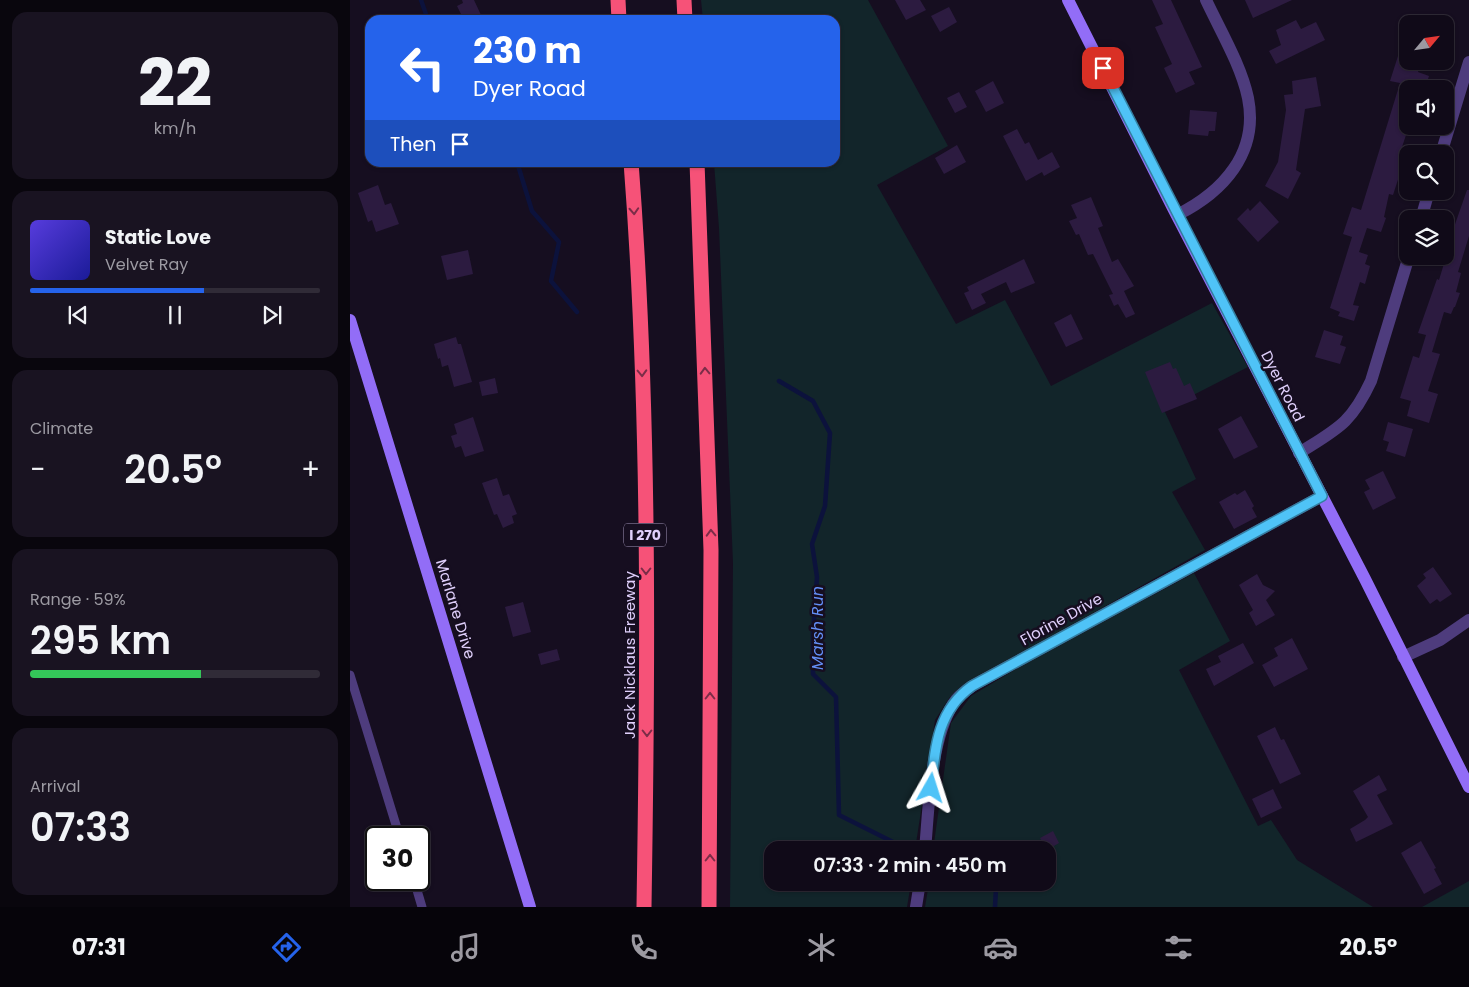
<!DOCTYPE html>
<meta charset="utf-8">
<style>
:root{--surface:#100a18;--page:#191321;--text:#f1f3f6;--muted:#9c9aa2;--line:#302b37;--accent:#2563eb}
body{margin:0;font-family:Poppins,sans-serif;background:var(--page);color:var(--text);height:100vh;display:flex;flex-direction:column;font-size:19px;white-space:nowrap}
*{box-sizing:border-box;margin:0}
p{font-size:16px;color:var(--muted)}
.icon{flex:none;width:28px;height:28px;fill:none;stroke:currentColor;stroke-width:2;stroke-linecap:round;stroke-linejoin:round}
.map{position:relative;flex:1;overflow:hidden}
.details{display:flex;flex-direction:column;gap:12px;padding:12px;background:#09060d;width:350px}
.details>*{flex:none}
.guide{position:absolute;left:15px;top:15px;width:475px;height:152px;border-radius:15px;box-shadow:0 1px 4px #0004,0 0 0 1px var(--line);background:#2563eb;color:#fff;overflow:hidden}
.needle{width:32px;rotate:61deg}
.tools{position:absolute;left:1049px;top:15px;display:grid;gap:10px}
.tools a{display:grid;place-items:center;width:55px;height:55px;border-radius:10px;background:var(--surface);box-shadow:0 1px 4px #0004,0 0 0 1px var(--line);font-size:25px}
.speed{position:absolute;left:15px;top:826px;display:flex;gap:10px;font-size:25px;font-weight:700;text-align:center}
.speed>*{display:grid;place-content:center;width:65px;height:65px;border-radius:50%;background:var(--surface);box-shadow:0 1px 4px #0004,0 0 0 1px var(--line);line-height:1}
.speed .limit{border:2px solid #111;border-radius:8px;background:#fff;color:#111}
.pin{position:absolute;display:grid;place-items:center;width:42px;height:42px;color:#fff;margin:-21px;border-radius:10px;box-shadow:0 2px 8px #0006}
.me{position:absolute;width:55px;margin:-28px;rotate:6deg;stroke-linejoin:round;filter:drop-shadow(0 0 4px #0008)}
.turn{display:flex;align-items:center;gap:18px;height:105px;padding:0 25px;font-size:22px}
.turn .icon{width:65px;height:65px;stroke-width:2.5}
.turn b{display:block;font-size:35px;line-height:42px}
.then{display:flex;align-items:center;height:48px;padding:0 25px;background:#0003;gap:10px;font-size:19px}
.big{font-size:38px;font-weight:600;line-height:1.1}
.details .widget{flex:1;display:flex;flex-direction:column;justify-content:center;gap:8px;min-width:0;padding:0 18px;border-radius:15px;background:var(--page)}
.details .dial{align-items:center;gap:0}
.dial b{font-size:65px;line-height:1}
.song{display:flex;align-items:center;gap:15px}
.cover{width:60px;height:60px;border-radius:8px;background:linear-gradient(135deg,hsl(250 70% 55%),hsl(240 70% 35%))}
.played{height:5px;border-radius:2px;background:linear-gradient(90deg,var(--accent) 60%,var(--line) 60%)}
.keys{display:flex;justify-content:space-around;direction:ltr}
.heat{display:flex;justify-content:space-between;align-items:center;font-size:28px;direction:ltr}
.charge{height:8px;border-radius:4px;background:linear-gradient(90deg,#34c759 59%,var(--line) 0)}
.trip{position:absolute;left:414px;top:841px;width:292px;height:50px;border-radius:15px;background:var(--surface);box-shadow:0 1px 4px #0004,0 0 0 1px var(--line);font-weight:600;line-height:50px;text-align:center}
.menu{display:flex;height:80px;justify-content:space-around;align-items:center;background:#06040a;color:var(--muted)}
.menu .icon{width:35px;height:35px}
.menu .on{color:var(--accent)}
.menu b{font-size:22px;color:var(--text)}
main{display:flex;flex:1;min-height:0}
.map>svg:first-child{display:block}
.green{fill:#12252a}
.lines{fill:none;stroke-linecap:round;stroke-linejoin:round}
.stream{stroke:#0c123c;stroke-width:4.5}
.building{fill:#2c1b40}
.lane{stroke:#4e3c7d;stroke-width:9}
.street{stroke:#4e3c7d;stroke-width:12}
.secondary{stroke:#926df7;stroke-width:12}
.highway{stroke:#f65278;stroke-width:15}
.oneway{stroke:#7b2d48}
.route-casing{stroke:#337fa1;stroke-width:12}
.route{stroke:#4fc3f7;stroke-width:9}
.labels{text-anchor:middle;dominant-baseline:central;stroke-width:5;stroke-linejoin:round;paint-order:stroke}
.shield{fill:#160e20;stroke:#a396ba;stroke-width:1}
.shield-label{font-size:14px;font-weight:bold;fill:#e0d0fc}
.street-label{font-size:15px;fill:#e0d0fc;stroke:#160e20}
.water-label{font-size:16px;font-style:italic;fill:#648ff7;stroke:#160e20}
</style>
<main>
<section class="details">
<div class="widget dial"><b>22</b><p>km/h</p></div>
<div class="widget">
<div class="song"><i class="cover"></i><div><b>Static Love</b><p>Velvet Ray</p></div></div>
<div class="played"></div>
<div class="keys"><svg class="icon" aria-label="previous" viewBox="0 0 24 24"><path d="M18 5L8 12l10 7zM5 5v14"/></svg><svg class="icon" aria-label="pause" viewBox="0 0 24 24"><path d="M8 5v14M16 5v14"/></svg><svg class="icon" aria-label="next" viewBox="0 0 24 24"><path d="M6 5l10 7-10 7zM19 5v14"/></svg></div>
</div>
<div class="widget"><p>Climate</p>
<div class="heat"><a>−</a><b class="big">20.5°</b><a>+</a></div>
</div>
<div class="widget"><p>Range · 59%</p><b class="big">295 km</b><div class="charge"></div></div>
<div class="widget"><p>Arrival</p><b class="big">07:33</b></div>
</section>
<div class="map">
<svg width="1119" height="907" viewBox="0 0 1119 907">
<rect width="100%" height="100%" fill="#160e20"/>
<g class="green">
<path d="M351 0H518L598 146 527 185 606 324 655 300 701 386 862 303 898 367 814 410 846 479 822 492 855 550 633 675 600 697 585 720 565 850H422V882L561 883 557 907H380L383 563 369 228 364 163 485 162V20H353Z"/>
<path d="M844 573 880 641 829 670 908 826 921 820 947 860 1023 907H575L579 883 698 882V850H583L601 723 621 696 679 661Z"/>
<path d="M1119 881V907H1072Z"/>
</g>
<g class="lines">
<g class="stream">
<path d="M71 0 78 20"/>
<path d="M167 162 182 211 209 242 201 281 227 312"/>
<path d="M429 381 463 401 480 433 475 506 462 544 467 577 463 633V674L486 697 489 815 559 850"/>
<path d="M643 882 646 888 645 907"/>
</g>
</g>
<g class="building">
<path d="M112 0H124L131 15 120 20H114L107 6 113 3Z"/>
<path d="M545 0H570L576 10 556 20Z"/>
<path d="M802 0H821L852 67 839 72 845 84 826 93 814 68 822 64 805 27 813 24Z"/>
<path d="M895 0H942L903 18Z"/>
<path d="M599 7 607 22 590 32 581 16Z"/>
<path d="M946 20 951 29 966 22 975 40 926 64 919 51 931 45 926 30Z"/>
<path d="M1055 34H1058V61H1071L1068 72 1079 76 1075 89H1058V129L1051 150 1057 152 1043 195 1039 194 1034 217 1036 218 1031 232 1017 228 1009 252 1018 255 1015 264 1020 266 1015 284 1010 282 1003 305 1009 306 1004 321 988 316 990 312 980 308 1002 237 993 234 1002 207 1011 210 1050 83 1040 81Z"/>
<path d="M966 77 971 106 955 109 946 170 951 173 938 199 915 186 928 162 936 110 934 95 943 94 942 81Z"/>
<path d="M643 81 654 103 636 112 625 91Z"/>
<path d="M609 92 617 107 605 113 597 98Z"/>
<path d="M840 110 867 112 865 131H859L858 136 838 134Z"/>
<path d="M667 129 675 144 679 142 688 160 702 152 710 167 694 176 692 172 676 181 653 136Z"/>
<path d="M607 145 616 162 594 174 585 158Z"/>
<path d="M28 185 35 205 41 203 49 224 26 232 22 220 18 222 8 193Z"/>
<path d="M1117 190H1119V236L1108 272 1111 273 1106 292 1110 293 1105 307H1104L1101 314 1094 312 1082 352 1090 354 1078 391 1088 394 1079 423 1057 416 1061 401 1050 398 1063 356 1069 358 1076 335 1068 333 1087 279 1089 280 1096 257 1093 256H1095V249L1101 230H1103Z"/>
<path d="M741 197 753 226 748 228 762 262 768 259 784 286 774 291 785 314 776 318 768 304 764 306 759 295 763 294 743 254 738 255 729 234 726 235 719 221 727 218 721 205Z"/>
<path d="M910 201 929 222 908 242 887 219 898 208 900 211Z"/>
<path d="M118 250 123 274 97 280 91 256Z"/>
<path d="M674 259 685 283 661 293 656 282 631 294 636 303 622 310 614 293 619 291 617 287Z"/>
<path d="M721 314 733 339 716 347 704 323Z"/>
<path d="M974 330 993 336 990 345 996 347 990 364 965 357Z"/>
<path d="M106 337 108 344H111L122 382 104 387 98 365 92 367 90 358 88 359 84 344Z"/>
<path d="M820 362 823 369 826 368 834 386 840 383 847 399 812 413 795 372Z"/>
<path d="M145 378 148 393 132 396 129 382Z"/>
<path d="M891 416 908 447 884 459 868 429Z"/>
<path d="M123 417 134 451 115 457 111 446 105 448 101 436 107 434 104 424Z"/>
<path d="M1038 422 1063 429 1055 457 1036 451 1039 442 1033 440Z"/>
<path d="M1033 471 1046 498 1023 510 1014 492 1020 489 1015 480Z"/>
<path d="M147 478 153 496 159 494 167 514 162 516 164 523 153 528 147 514 144 515 132 483Z"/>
<path d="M895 490 904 506 902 508 907 517 884 529 869 502 885 493 887 495Z"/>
<path d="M1083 567 1102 594 1090 602 1087 599 1080 604 1067 586 1076 578 1073 574Z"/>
<path d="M907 574 913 585 925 591 916 600 925 615 906 626 899 613 903 610 889 585Z"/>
<path d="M173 602 181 632 163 637 155 607Z"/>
<path d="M942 638 958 669 924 687 912 665 928 656 924 648Z"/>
<path d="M893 643 904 663 864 686 856 669 871 662 868 656Z"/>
<path d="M207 649 210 660 191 665 188 654Z"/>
<path d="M925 727 931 740 934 739 951 774 930 784 907 736Z"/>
<path d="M1029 775 1037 790 1027 795 1043 824 1006 842 1000 829 1015 820 1018 817 1003 791Z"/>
<path d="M923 789 932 808 911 818 902 799Z"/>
<path d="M703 831 709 843 697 850 690 838Z"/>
<path d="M1071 841 1086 868 1084 869 1092 884 1074 894 1051 853Z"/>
</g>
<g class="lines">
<g class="lane">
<path d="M0 675 50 838"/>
<path d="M64 880 72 907"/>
</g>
<g class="street">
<path d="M1091 154 1119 62"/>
<path d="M827 215C873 192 909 153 898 98 891 65 870 30 856 0"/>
<path d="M1071 219 1079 191"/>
<path d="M949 453C987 429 1001 424 1021 381L1059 256"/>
<path d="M1053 657 1090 640 1119 620"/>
<path d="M575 850C579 807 580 741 603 704 607 697 615 691 622 686L972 496"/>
<path d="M566 907 570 882"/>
</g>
<g class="secondary">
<path d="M718 0 823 208 1015 579 1119 787"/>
<path d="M0 320 180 907"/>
</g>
<g class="highway">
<path d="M268 0 269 20"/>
<path d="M334 0 335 20"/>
<path d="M281 162C300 410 298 659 294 907"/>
<path d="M347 162 361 550 359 907"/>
</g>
</g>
<defs><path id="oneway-chevron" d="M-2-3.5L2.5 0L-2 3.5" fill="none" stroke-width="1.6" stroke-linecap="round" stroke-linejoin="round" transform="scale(1.25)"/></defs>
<g class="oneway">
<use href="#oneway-chevron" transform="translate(284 211) rotate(87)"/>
<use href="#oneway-chevron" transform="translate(355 371) rotate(-92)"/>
<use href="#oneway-chevron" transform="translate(292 373) rotate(88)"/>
<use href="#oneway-chevron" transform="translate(361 533) rotate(-92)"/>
<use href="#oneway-chevron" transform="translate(296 571) rotate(90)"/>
<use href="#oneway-chevron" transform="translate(360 696) rotate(-90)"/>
<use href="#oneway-chevron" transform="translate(297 733) rotate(90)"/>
<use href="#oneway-chevron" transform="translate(360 858) rotate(-90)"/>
</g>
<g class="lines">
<defs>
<path id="route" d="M581 788C585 748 587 711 622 686L972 496 753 68"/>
</defs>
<use href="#route" class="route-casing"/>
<use href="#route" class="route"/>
</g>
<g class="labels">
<rect class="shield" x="274" y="523.5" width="42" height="23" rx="4"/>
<g class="shield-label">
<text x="295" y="535">I 270</text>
</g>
<g class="street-label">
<text transform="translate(933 386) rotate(63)">Dyer Road</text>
<text transform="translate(106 609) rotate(73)">Marlane Drive</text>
<text transform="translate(711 619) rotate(-29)">Florine Drive</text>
<text transform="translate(279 655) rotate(-90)">Jack Nicklaus Freeway</text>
</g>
<g class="water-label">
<text transform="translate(467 628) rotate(-90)">Marsh Run</text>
</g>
</g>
</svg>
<div class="tools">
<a><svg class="needle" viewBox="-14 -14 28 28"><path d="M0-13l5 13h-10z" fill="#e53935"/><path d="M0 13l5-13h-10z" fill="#9c9aa2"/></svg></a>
<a><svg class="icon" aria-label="sound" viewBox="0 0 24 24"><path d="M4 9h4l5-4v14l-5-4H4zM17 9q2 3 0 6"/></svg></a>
<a><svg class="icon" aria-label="search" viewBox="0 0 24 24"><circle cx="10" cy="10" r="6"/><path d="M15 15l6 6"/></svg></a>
<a><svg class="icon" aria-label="layers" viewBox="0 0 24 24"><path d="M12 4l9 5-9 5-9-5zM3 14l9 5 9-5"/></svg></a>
</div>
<div class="speed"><div class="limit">30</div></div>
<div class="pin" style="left:753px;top:68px;background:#d93025"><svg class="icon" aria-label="arrive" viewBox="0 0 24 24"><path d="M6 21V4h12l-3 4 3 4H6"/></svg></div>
<svg class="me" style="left:581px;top:788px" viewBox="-20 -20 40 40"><path d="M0-17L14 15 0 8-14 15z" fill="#4fc3f7" stroke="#fff" stroke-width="4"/></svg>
<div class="trip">07:33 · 2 min · 450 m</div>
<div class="guide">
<div class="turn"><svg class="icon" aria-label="left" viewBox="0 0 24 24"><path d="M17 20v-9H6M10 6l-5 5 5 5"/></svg><div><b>230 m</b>Dyer Road</div></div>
<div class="then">Then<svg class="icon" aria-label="arrive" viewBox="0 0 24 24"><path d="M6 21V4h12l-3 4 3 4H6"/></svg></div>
</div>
</div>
</main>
<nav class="menu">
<b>07:31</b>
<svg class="icon on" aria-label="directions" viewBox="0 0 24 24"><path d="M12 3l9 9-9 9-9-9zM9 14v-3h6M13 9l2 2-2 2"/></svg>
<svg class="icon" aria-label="music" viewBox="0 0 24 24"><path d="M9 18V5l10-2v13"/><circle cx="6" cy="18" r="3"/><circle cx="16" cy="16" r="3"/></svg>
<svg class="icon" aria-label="phone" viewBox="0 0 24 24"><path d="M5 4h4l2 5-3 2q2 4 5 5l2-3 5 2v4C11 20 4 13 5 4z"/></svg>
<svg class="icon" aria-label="climate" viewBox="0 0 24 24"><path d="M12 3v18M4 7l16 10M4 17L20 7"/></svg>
<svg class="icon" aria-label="car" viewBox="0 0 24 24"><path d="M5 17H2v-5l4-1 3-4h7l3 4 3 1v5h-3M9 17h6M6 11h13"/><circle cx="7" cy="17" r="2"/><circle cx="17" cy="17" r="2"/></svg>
<svg class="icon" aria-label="filters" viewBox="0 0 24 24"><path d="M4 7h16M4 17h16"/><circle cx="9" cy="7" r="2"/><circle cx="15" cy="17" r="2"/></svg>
<b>20.5°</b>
</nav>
